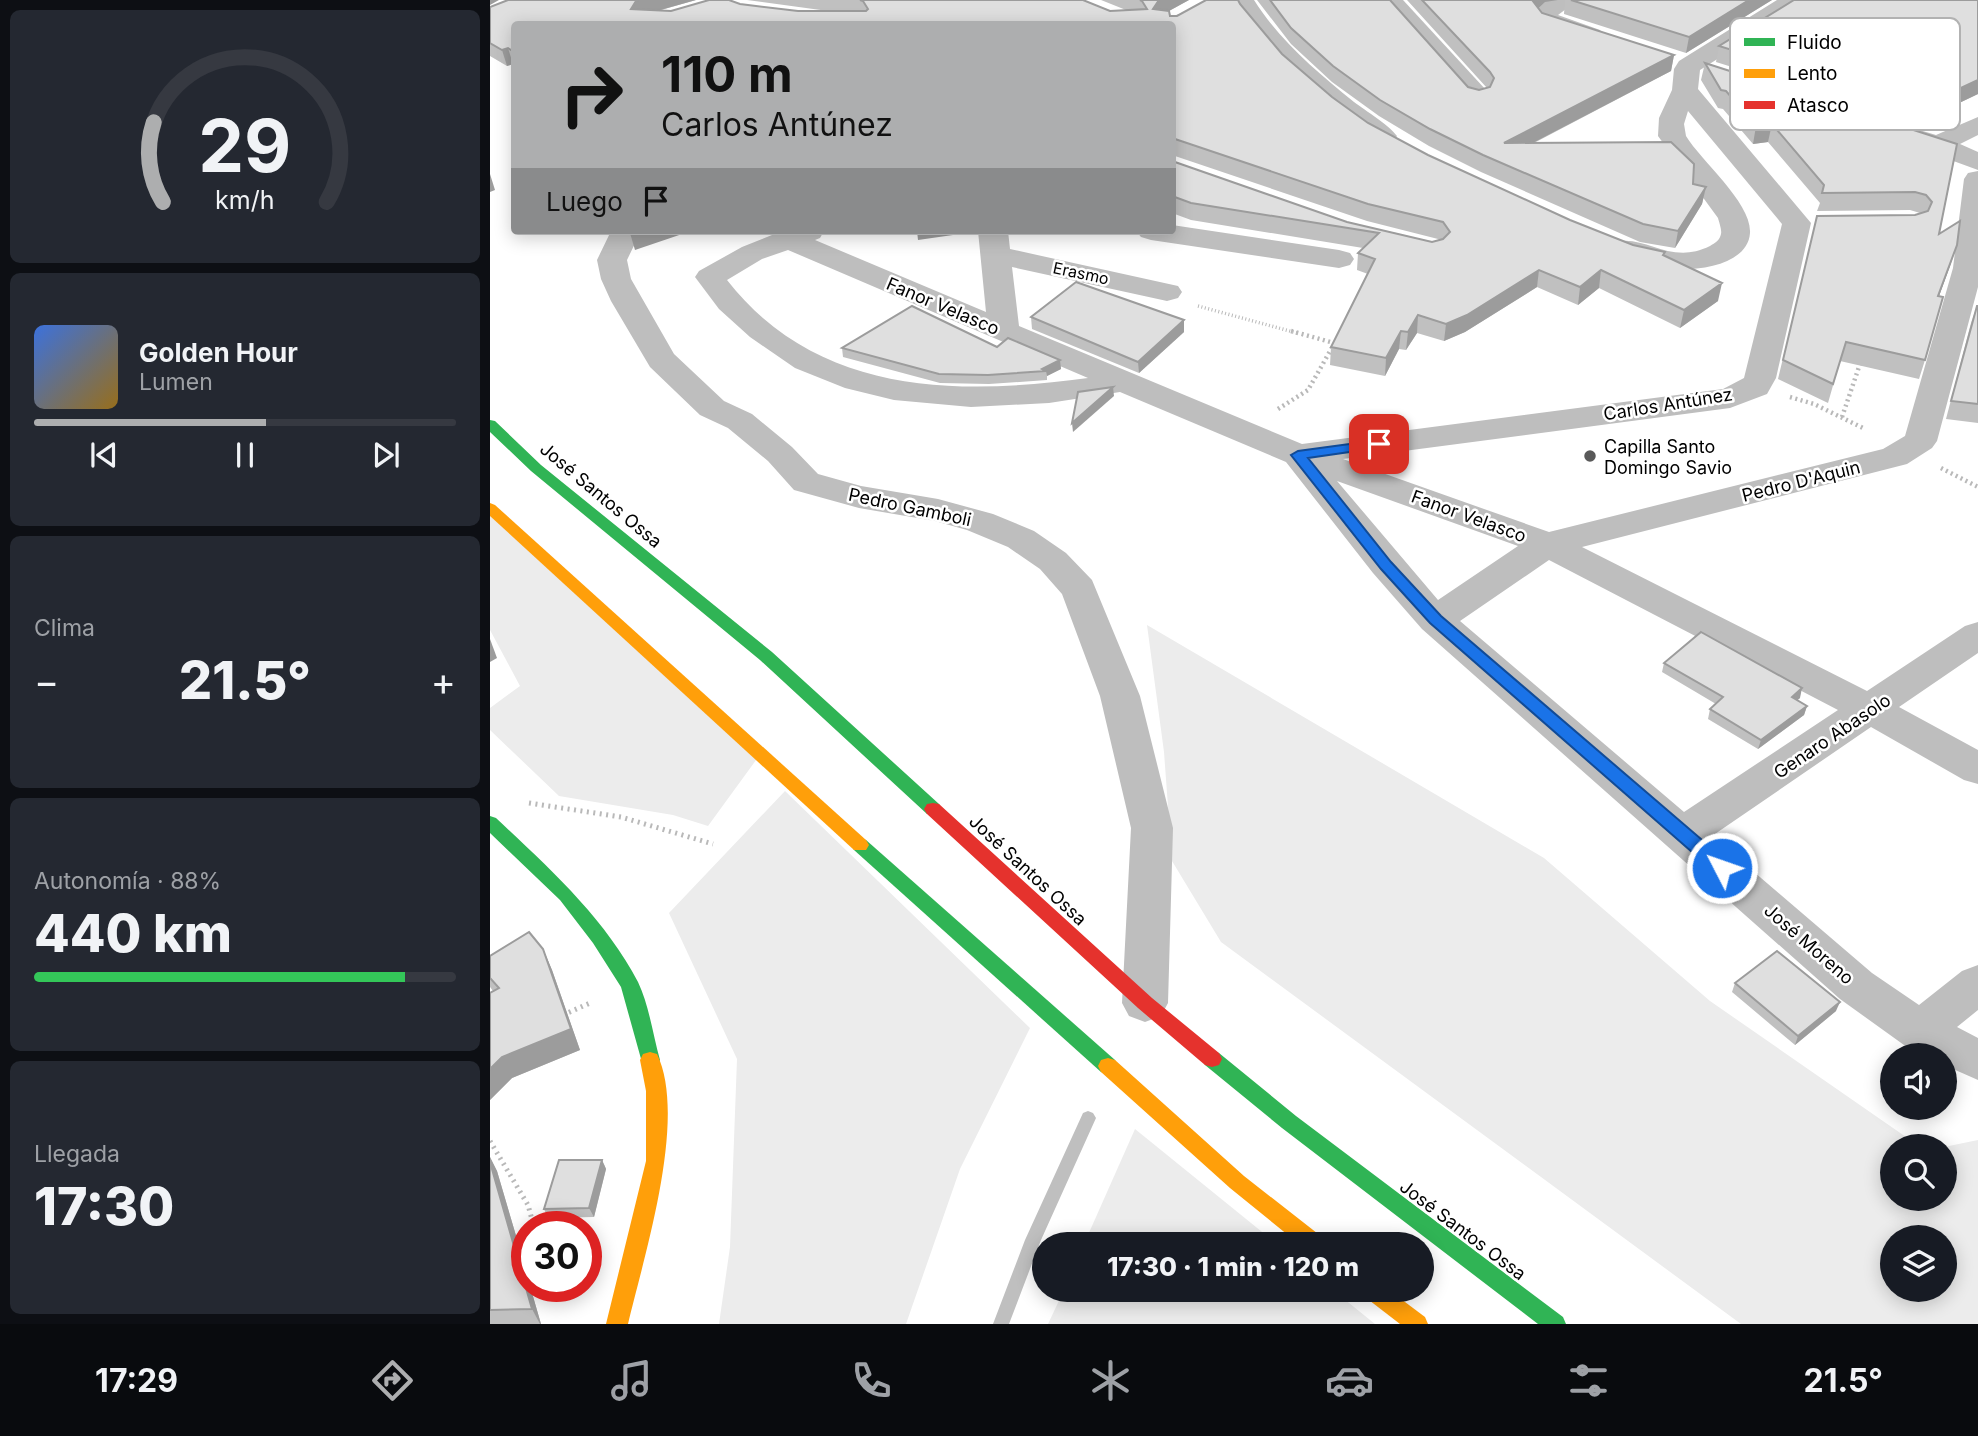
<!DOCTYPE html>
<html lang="es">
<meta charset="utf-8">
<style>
:root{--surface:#171b24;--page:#242831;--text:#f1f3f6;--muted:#9ea1a6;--line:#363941;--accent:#adaeaf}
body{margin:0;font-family:Inter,sans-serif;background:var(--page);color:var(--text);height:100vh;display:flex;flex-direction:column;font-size:26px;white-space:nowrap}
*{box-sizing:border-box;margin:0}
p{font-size:23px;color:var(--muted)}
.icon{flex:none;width:38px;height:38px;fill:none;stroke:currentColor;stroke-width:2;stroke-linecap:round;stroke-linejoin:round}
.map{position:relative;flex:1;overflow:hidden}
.details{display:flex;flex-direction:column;gap:10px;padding:10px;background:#0d0f14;width:490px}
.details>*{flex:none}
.top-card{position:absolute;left:21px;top:21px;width:665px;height:214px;border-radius:7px;box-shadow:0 4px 18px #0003;background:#adaeaf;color:#111;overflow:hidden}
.buttons{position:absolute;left:1390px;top:1043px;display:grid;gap:14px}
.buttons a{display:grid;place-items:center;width:77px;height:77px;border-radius:50%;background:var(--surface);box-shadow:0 4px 18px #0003;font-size:35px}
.speed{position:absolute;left:21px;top:1211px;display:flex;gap:14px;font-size:35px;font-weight:700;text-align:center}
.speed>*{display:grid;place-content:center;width:91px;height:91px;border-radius:50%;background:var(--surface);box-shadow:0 4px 18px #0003;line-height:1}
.speed .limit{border:10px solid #d22;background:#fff;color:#111}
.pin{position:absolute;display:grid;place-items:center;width:60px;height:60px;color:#fff;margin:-30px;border-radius:14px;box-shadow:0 4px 10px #0006}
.me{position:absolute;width:77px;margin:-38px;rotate:311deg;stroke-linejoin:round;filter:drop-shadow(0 0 5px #0008)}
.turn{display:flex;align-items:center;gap:24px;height:147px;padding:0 35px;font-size:32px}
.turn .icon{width:91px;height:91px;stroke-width:2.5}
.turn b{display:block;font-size:49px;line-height:60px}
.then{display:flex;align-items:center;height:66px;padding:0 35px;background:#0003;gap:14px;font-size:26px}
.big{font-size:52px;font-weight:800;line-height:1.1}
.details .card{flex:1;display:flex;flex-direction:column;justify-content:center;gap:10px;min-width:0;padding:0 24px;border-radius:10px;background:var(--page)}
.details .dial{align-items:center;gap:0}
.dial svg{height:182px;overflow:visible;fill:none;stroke:var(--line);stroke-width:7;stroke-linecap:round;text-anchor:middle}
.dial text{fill:var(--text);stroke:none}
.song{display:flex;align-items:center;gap:21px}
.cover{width:84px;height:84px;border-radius:10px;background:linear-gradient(135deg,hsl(220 70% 55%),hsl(40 70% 35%))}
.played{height:7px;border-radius:4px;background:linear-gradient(90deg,var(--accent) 55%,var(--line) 55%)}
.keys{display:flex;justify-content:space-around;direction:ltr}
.heat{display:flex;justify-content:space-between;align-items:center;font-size:38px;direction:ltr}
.charge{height:10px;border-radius:5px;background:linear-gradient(90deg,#34c759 88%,var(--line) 0)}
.trip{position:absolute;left:542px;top:1232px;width:402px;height:70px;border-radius:35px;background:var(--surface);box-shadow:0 4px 18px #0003;font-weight:800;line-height:70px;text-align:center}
.dock{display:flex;height:112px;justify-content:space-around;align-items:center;background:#090b0e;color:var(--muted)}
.dock .icon{width:49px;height:49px}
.dock .selected{color:var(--accent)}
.dock b{font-size:32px;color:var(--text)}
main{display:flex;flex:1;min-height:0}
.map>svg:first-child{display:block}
.green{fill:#ececec;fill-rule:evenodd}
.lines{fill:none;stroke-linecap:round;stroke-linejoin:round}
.stream{fill:#bfbfbf;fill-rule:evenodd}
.path-far2{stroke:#b9b9b9;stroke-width:3.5;stroke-dasharray:1 2.5;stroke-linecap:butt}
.path-far1{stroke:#b9b9b9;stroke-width:4.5;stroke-dasharray:2 3.5;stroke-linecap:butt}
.path{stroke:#b9b9b9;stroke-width:5;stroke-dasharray:2 4.5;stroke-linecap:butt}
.street{fill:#bebebe;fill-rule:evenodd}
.fast{fill:#30b455;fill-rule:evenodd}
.slow{fill:#ff9f0a;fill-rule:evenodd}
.jam{fill:#e5322d;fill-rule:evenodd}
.wall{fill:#c0c0c0}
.shaded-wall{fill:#9c9c9c}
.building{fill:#dfdfdf;stroke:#9c9c9c;stroke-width:2}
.route{fill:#1a73e8;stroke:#114b97;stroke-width:2}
.poi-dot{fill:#595959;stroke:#fff;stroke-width:2.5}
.labels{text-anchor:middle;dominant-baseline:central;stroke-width:5;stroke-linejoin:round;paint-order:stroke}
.far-street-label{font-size:16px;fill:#000;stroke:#fff}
.street-label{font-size:18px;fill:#000;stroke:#fff}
.poi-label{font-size:18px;fill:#000;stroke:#fff;text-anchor:start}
.key{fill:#fff;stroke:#b2b2b2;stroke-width:2}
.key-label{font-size:19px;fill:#000}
</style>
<main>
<section class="details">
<div class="card dial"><svg viewBox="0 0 100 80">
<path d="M14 69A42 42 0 1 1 86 69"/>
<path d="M14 69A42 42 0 0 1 10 34" stroke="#adaeaf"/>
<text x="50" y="56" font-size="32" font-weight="700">29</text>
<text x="50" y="72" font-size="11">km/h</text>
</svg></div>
<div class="card">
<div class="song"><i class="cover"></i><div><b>Golden Hour</b><p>Lumen</p></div></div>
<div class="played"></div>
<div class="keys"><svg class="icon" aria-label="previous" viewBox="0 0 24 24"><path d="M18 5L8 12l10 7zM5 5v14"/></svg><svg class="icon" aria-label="pause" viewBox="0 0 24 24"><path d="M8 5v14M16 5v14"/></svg><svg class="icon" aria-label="next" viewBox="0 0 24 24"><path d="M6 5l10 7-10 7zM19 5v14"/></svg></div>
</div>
<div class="card"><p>Clima</p>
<div class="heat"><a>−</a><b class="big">21.5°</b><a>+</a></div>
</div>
<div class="card"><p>Autonomía · 88%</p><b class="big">440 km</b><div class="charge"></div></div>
<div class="card"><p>Llegada</p><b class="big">17:30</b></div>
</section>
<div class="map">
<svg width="1488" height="1324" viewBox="0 0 1488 1324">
<rect width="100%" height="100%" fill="#fff"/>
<g class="green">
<path d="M0 515 269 756 218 826 183 815 69 796 0 730V708L30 686 0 630Z"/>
<path d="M657 625 1054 858 1220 1001 1429 1146H1402V1199H1454V1147L1488 1140V1324H1251L731 942 682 861 674 752ZM1402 1237H1454V1290H1402Z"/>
<path d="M295 791 540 1028 470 1169 416 1324H229L240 1247 247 1059 179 913Z"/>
<path d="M645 1129 787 1244H594Z"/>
<path d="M574 1290H843L885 1324H558Z"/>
</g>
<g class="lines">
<path class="stream" d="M598 1111 603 1113 606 1118 551 1240 519 1324H503L535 1240 593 1113Z"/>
<path class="path-far2" d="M708 306 807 333"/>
<g class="path-far1">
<path d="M801 331 844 343"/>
<path d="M1300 397 1324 404 1375 429"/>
<path d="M788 409 818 390 843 346"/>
<path d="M1352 417 1371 361"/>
<path d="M1451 468 1488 487"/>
</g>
<g class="path">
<path d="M39 803 131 817 223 844"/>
<path d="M73 1015 100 1003"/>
<path d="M0 1141 38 1205 44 1227"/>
</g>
<g class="street">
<path d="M740 0H764C790 41 826 71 864 102 876 111 899 125 907 136L903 142 893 144 869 134 818 90 769 42Z"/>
<path d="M888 0H913L996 90 1000 96 996 102 987 104 978 102Z"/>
<path d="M1058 0H1088L1068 15 1110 30 1113 35 1110 40C1091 45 1054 32 1043 16L1050 4Z"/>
<path d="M1287 0H1316L1313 5 1210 70 1208 89 1321 223 1286 378 1277 394 1240 408 853 459 1059 532 1393 449 1415 436 1463 268 1474 179 1478 173 1488 171V287L1447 441 1442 448 1417 464 1092 547 1377 691 1475 626 1488 622V653L1409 707 1488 750V784L1474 780 1381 727 1222 836 1382 973 1429 1005 1472 971 1488 965V1010L1467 1027 1488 1038V1080L1454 1065V1055H1434L1414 1045 1350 999 932 629 883 573 796 462 630 392 559 403 481 407 404 400 355 388 305 368 260 337 229 309 205 277 209 271 252 247 287 233 334 231 330 238 325 240 496 312 488 231H518L520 249 688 286 692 292 688 298 677 301 522 267 529 326 812 444 1233 389 1254 378 1292 224 1198 111 1194 124 1196 136C1211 161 1262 203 1260 233 1257 281 1141 277 1120 248L1125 242C1156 234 1180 266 1220 246 1225 243 1230 240 1231 234 1232 230 1229 222 1228 218L1168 136 1169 118 1182 90 1184 69 1189 61ZM298 250 598 378C466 396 327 395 237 280L272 259ZM847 481 1028 546 948 600ZM1059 560 1348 710 1194 812 970 621Z"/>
<path d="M1438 41 1447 44 1451 49 1447 54 1372 108 1360 120 1351 122 1342 120 1338 114 1354 96 1429 44Z"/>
<path d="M1488 117V135L1470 144 1488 152V170L1406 140 1402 134 1406 128 1416 126 1446 135Z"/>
<path d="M682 225 849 250 860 253 864 259 860 265 849 268 661 240 651 237 646 231H682Z"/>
<path d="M121 231H151L137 260 141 279 184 354 234 401 262 414 302 447 328 474 371 486 448 499 503 514 544 531 576 553 602 580 650 696 683 828 678 1003 671 1016 655 1022 639 1016 632 1003 641 828 610 696 572 594 550 569 518 547 477 530 445 521 369 508 304 490 278 461 238 428 210 415 160 367 121 301 111 279 107 260Z"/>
</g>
<g class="fast">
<path d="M0 420 5 421 51 465 282 652 449 804 452 809 449 814H437L270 660 41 471 0 432Z"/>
<path d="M0 816 6 818C58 867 114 917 148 982 159 1005 163 1035 170 1060L167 1066 160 1068 153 1066 131 987 103 943 70 900 0 833Z"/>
<path d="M370 838 376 840 625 1060 628 1066 625 1072 618 1074 611 1072 364 850 361 845 364 840Z"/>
<path d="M722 1051 729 1053 806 1116 1073 1317 1076 1324H1048L792 1128 715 1065 712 1059 715 1053Z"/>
</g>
<g class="slow">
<path d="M0 503 5 505 376 840 379 845 376 850H364L0 516Z"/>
<path d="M160 1052 167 1054C198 1118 154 1256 138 1324H116L156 1161V1091L150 1060 153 1054Z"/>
<path d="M618 1058 625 1060 754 1176 832 1237 835 1244H809L740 1188 611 1072 608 1066 611 1060Z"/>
<path d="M872 1290H899L935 1317 938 1324H910L875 1297Z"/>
</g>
<path class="jam" d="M443 803 449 804 662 998 729 1053 732 1059 729 1065 722 1067 715 1065 648 1008 437 814 434 809 437 804Z"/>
</g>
<g class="wall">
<path d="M18 0H206L171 10 181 11 250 4 308 11H338L257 0H593L620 11 636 10 611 0H699L679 11 680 16 750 4 792 54 842 97 878 123 938 155 1080 220 1143 245 1174 256 1228 301 1190 328 1109 288 1088 305 1047 287 975 332 954 341 927 333 916 350 909 349 895 376 840 365 841 347 878 274 867 270 868 253 873 248 701 220 682 213V161L857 222 942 242 952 240 877 221 682 155V24H24V65L23 64 17 66 0 56V7Z"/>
<path d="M767 0H900L978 87 989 90 997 88 917 0H1068L1055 2 1049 8 1052 13 1184 55 1181 71 1044 143 1216 187 1212 204 1185 248 1150 242 991 172 939 146 889 116 842 82 801 44Z"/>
<path d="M1075 0H1282L1196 53 1074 14Z"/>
<path d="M1488 0V94L1423 125 1375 109 1379 93 1449 43 1448 42 1437 39 1427 42 1347 100 1226 62 1229 46Z"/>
<path d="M1215 63 1467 144 1449 234 1461 263 1449 296 1435 360 1429 379 1350 361 1338 403 1288 379 1327 216 1425 215 1430 213 1420 210 1327 211 1330 203 1278 142 1263 144 1233 109 1228 108 1211 80Z"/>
<path d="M1487 306H1488V423L1456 419 1481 323Z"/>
<path d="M541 317 694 332 649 373 542 329Z"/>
<path d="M507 347 570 360 571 369 557 376V380L499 384 450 383 353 357 352 348Z"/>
<path d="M1174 663 1310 698 1307 700 1317 706 1314 715 1268 749 1218 719 1220 709 1226 704 1172 672Z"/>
<path d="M53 949 62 970 90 1050 22 1078 0 1100V993L3 991 0 987V956Z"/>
<path d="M1245 983 1346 1011 1305 1045 1242 992Z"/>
<path d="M0 1157 7 1171 37 1273V1286H40L51 1324H0Z"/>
<path d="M112 1160 116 1169 104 1217 58 1218 54 1209Z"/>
</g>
<g class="shaded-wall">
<path d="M0 0H9L0 5Z"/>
<path d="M148 0H206L149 16 141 9 146 1Z"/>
<path d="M669 0H699L668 17 663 9Z"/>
<path d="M1042 0H1068L1055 2 1040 16Z"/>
<path d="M1259 0H1282L1196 53 1199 37Z"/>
<path d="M1442 23 1437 39 1427 42 1347 100 1351 84 1432 26Z"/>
<path d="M18 48 23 64 17 66 12 50Z"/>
<path d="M1184 55 1181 71 1012 159 1014 143Z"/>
<path d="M1488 80V94L1423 125 1428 108Z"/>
<path d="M1282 124 1278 142 1263 144 1266 126Z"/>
<path d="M0 174 5 190 0 192Z"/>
<path d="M1216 187 1212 204 1185 248 1188 231Z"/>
<path d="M146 231H201L145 250 140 233Z"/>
<path d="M427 231H462L463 235 428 240Z"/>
<path d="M1467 245 1461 263 1442 315 1448 296Z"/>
<path d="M1049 270 1047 287 975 332 954 341 956 324Z"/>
<path d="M1111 270 1109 288 1088 305 1090 287Z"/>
<path d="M1232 283 1228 301 1190 328 1194 310Z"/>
<path d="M928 315 927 333 916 350 918 332Z"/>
<path d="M694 320V332L649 373 648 362Z"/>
<path d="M911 331 909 349 895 376 896 358Z"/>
<path d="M570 360 571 369 557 376 556 371 552 369Z"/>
<path d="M623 387 624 396 583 432 582 423Z"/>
<path d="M0 639 7 658 0 662Z"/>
<path d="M1312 688 1310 698 1299 707 1302 697Z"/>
<path d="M1317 706 1314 715 1268 749 1271 740Z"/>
<path d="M53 949 62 970 90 1050 22 1078 0 1100V1069Z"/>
<path d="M1350 1002 1346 1011 1305 1045 1308 1036Z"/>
<path d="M0 1157 7 1171 37 1273V1286H40L51 1324H50L42 1309 0 1162Z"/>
<path d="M112 1160 116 1169 104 1217 99 1208Z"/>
</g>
<g class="building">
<path d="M18 0H148L146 1 141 9 181 11 219 0H239L250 4 308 11H376L378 9 373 1 370 0H593L620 11 657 9 652 1 650 0H669L663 9 679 11 680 16H687L716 0H748L750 4 792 54 842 97 878 123 938 155 1080 220 1143 245 1175 252 1173 255 1232 283 1194 310 1111 270 1090 287 1049 270 977 315 956 324 928 315 918 332 911 331 896 358 841 347 885 259 868 253 889 233 701 203 682 196V161L857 222 942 242 953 239 960 232 953 222 878 204 682 138V24H24V52L18 48 12 50 0 43V7Z"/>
<path d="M780 0H900L978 87 989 90 1000 87 1004 78 1000 72 932 0H1042L1052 13 1184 55 1014 143 1181 142 1204 164 1203 184 1216 187 1188 231 1153 224 993 155 940 129 890 100 843 66 801 28Z"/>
<path d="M1081 0H1259L1199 37Z"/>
<path d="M1304 0H1488V80L1428 108 1379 93 1453 40 1458 33 1452 26 1442 23 1432 26 1351 84 1229 46Z"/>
<path d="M1215 63 1467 144 1449 234 1470 221 1467 245 1448 296 1453 297 1435 360 1356 342 1343 384 1293 360 1327 216 1425 215 1438 211 1442 202 1436 195 1425 192 1332 193 1334 185 1282 124 1266 126 1236 91 1231 90Z"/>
<path d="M586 282 694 320 648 362 541 317Z"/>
<path d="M422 306 507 347 518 338 570 360 552 369 556 371 498 375 449 374 352 348Z"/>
<path d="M1487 306H1488V404L1461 401Z"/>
<path d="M623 387 582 423 588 392Z"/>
<path d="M1211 632 1312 688 1302 697 1317 706 1271 740 1220 709 1233 697 1174 663Z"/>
<path d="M39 932 53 949 81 1029 12 1057 0 1069V993L9 988 0 978V956Z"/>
<path d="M1287 951 1350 1002 1308 1036 1245 983Z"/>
<path d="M69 1160H112L99 1208 54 1209Z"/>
<path d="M0 1162 42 1309 0 1310Z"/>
</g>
<path class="route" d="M889 440 896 444 894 447 818 458 901 562 951 616 1239 863 1241 868 1239 873H1226L940 623 891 569 801 455 808 451Z"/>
<circle class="poi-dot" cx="1100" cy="456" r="7"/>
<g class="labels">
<g class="far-street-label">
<text transform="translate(591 273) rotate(12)">Erasmo</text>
</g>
<g class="street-label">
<text transform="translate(453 306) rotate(23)">Fanor Velasco</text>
<text transform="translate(1178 404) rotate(-9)">Carlos Antúnez</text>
<text transform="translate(1311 481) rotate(-14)">Pedro D'Aquin</text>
<text transform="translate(111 495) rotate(40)">José Santos Ossa</text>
<text transform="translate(420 507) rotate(12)">Pedro Gamboli</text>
<text transform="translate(979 516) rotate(20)">Fanor Velasco</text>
<text transform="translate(1342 736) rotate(-34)">Genaro Abasolo</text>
<text transform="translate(538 870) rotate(43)">José Santos Ossa</text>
<text transform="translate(1319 944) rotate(41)">José Moreno</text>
<text transform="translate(973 1230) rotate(37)">José Santos Ossa</text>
</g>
<g class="poi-label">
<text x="1114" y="446">Capilla Santo<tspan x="1114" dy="21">Domingo Savio</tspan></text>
</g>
</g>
<rect x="1240" y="18" width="230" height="112" rx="10" class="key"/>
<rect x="1254" y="38" width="31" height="8" fill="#30b455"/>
<rect x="1254" y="69" width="31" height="9" fill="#ff9f0a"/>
<rect x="1254" y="101" width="31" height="8" fill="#e5322d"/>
<g class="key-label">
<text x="1297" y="49">Fluido</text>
<text x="1297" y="80">Lento</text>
<text x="1297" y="112">Atasco</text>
</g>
</svg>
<div class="buttons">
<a><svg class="icon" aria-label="sound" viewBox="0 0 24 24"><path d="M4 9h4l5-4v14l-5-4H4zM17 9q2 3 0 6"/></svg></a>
<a><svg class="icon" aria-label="search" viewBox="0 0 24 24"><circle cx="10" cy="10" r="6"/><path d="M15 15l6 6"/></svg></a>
<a><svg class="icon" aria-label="layers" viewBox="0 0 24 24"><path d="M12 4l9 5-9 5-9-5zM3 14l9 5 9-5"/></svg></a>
</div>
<div class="speed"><div class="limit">30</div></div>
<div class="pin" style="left:889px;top:444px;background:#d93025"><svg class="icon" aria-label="arrive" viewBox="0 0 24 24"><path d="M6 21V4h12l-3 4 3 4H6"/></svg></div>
<svg class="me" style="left:1232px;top:868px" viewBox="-20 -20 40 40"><circle r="17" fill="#1a73e8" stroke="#fff" stroke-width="3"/><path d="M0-11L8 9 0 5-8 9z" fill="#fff"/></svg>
<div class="trip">17:30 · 1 min · 120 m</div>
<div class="top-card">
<div class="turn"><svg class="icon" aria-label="right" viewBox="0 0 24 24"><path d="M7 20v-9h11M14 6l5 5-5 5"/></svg><div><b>110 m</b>Carlos Antúnez</div></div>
<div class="then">Luego<svg class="icon" aria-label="arrive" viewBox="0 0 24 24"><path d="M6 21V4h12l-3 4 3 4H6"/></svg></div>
</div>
</div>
</main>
<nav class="dock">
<b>17:29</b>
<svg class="icon selected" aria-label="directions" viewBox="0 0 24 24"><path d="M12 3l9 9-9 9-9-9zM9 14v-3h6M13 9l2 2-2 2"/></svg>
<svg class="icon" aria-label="music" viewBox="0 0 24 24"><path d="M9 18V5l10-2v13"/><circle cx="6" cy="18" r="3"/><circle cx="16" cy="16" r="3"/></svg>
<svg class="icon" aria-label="phone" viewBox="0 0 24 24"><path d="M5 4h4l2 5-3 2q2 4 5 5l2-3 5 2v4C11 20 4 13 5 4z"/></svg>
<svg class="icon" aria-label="climate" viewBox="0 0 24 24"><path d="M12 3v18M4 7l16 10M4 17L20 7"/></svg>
<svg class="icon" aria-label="car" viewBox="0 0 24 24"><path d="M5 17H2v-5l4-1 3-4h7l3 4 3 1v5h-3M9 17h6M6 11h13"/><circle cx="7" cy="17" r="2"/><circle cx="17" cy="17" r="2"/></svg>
<svg class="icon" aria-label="filters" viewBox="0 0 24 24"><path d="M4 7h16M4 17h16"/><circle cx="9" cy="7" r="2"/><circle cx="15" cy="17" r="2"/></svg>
<b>21.5°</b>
</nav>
